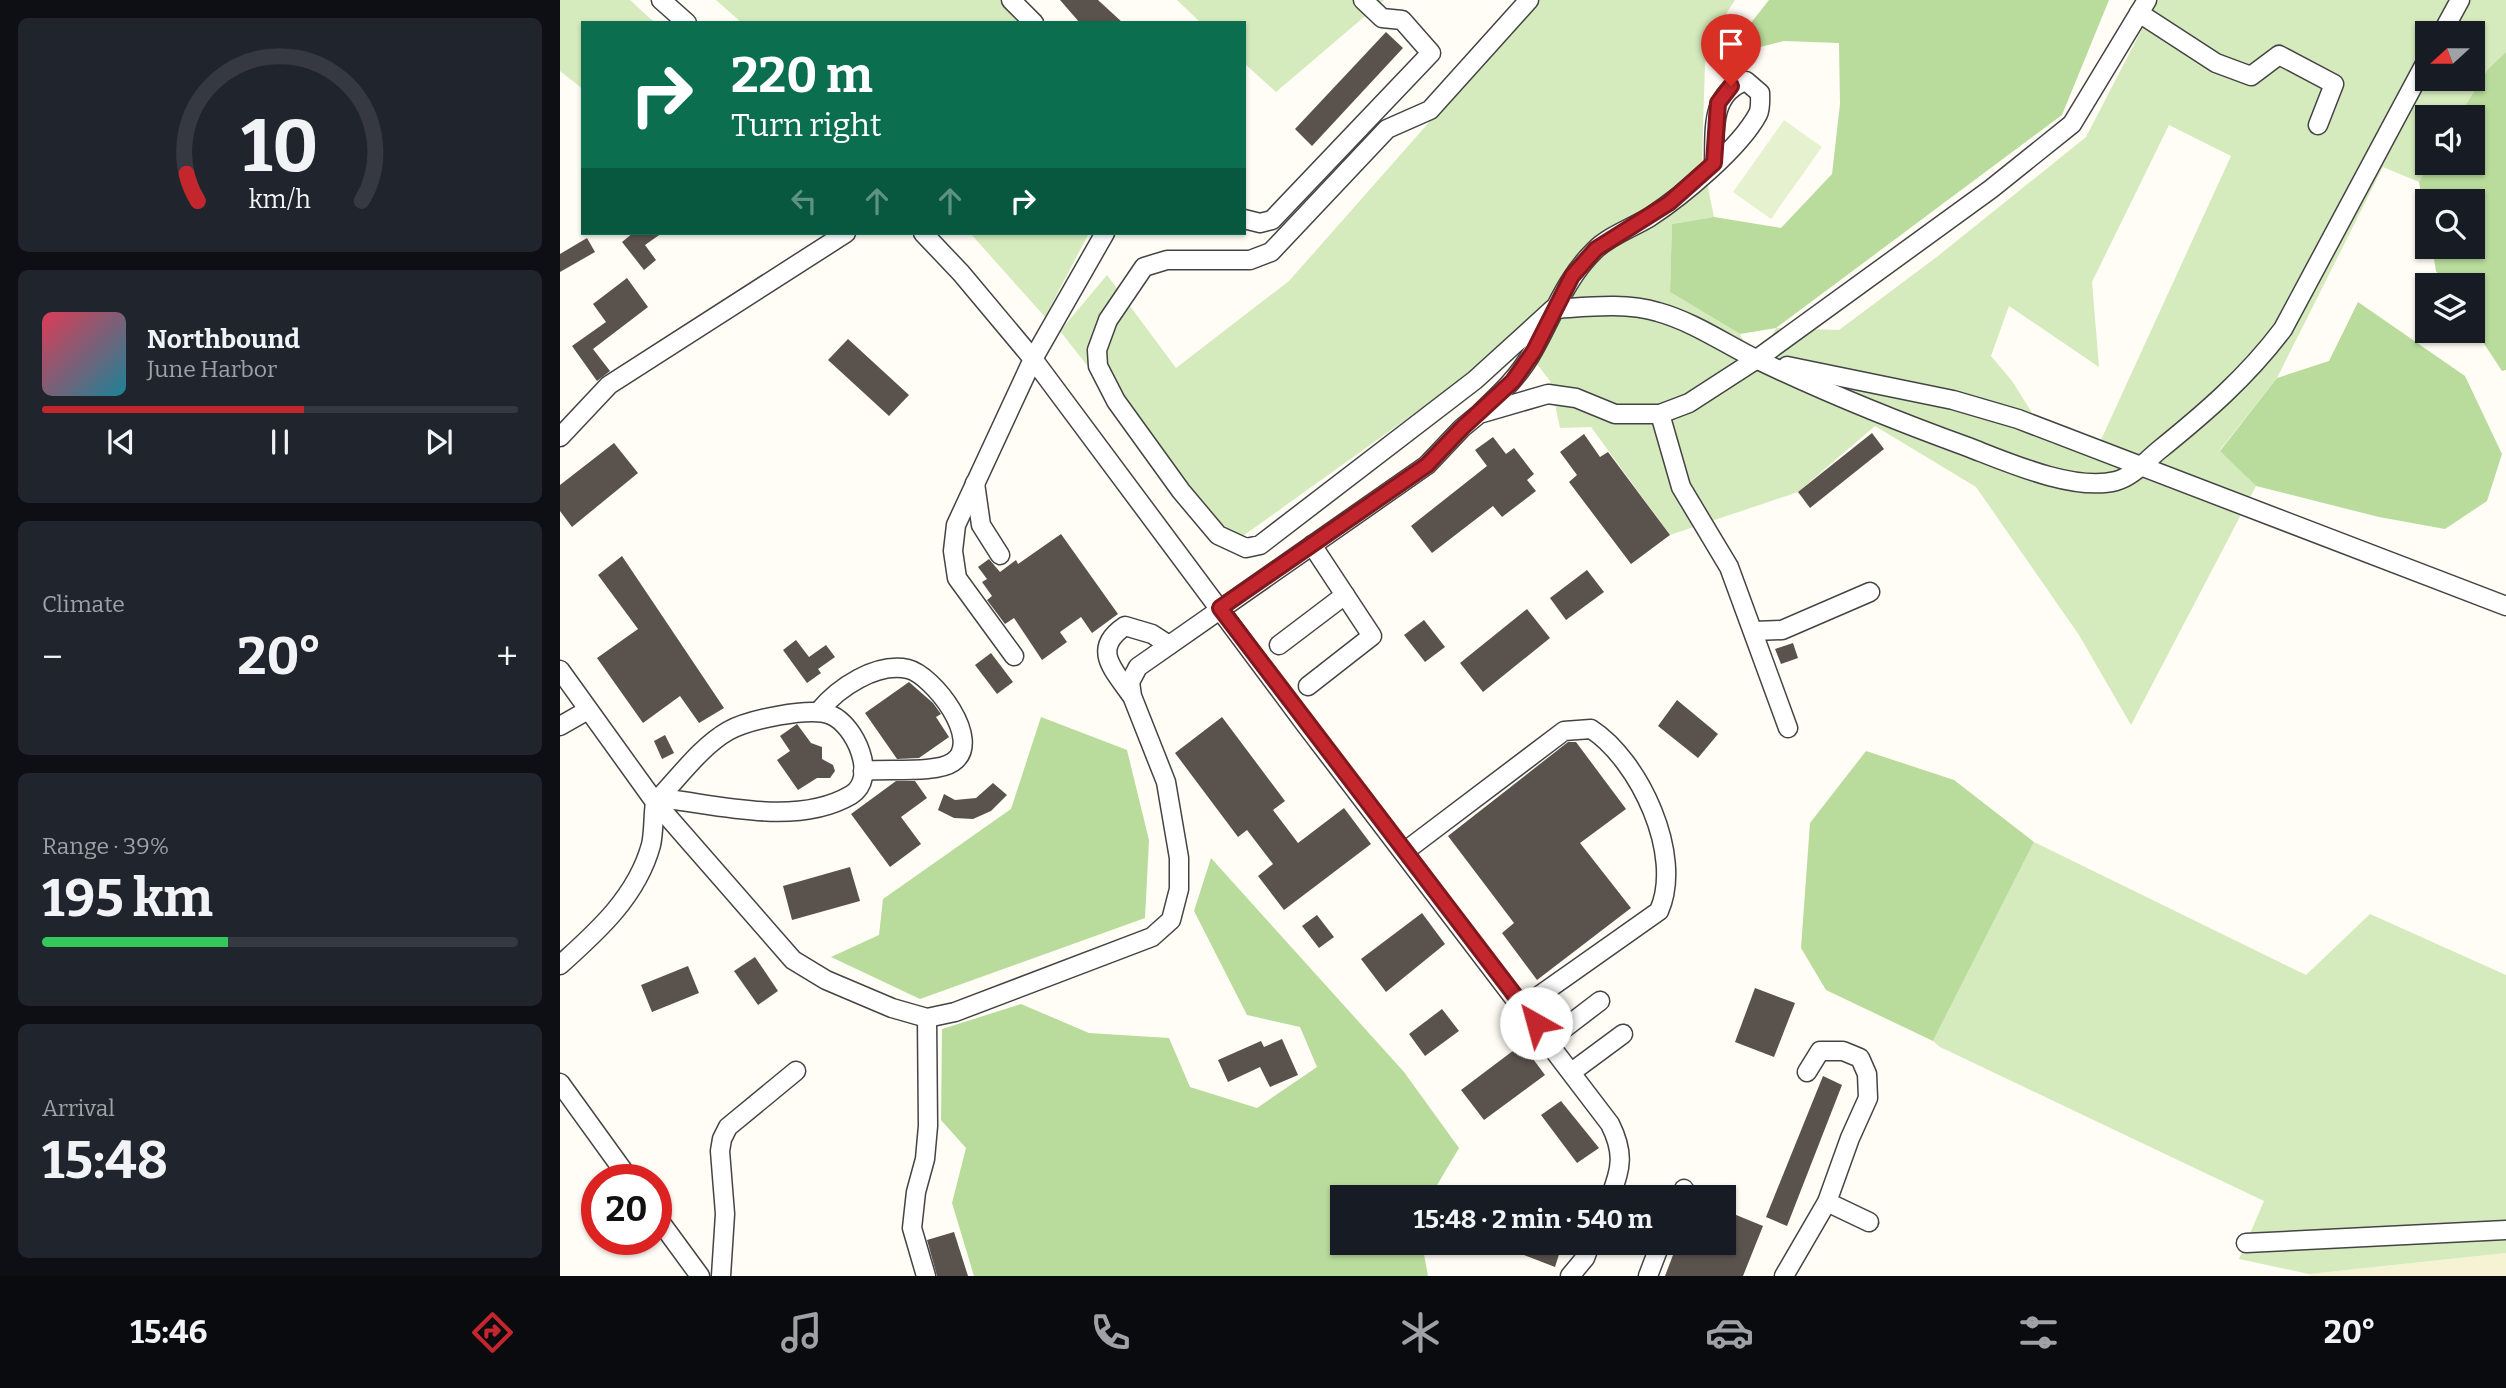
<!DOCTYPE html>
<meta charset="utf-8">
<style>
:root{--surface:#171b24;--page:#20242c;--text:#f1f3f6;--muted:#9ea1a6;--line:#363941;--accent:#c4262e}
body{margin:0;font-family:Bitter,serif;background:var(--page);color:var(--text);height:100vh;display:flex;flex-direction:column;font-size:26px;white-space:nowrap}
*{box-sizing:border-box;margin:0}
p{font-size:23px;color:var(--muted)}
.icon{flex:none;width:38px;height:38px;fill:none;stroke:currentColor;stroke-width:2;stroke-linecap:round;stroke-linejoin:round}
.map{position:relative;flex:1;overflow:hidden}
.sheet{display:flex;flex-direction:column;gap:18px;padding:18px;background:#0d0f14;width:560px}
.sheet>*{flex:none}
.guide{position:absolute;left:21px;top:21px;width:665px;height:214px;border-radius:0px;box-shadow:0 2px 5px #0004;background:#0b6e4f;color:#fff;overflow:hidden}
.needle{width:46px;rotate:249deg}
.controls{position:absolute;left:1855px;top:21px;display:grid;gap:14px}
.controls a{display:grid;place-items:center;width:70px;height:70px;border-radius:0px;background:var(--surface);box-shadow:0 2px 5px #0004;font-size:35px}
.speed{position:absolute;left:21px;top:1164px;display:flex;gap:14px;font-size:35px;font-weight:700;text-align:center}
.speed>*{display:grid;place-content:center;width:91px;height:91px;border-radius:50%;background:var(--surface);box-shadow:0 2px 5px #0004;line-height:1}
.speed .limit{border:10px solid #d22;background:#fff;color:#111}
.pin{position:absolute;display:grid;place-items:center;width:60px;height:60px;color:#fff;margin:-72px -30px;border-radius:50% 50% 50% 0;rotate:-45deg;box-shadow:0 0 7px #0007}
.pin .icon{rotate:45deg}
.me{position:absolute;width:77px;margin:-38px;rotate:322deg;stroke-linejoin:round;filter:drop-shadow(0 0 5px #0008)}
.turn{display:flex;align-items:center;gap:24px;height:147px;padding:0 35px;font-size:32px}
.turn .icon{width:91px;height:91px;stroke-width:2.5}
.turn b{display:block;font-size:49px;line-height:60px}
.lanes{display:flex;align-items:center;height:66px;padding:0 35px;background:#0003;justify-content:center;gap:35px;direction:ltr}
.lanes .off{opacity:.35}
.big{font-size:52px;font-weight:700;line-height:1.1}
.sheet .widget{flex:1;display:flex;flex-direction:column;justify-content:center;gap:10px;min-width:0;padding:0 24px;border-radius:10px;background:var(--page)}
.sheet .dial{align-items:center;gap:0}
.dial svg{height:182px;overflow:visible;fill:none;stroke:var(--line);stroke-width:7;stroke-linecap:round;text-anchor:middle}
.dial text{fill:var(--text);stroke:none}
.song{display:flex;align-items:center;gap:21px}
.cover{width:84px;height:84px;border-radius:10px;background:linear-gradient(135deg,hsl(350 70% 55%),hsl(190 70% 35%))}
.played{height:7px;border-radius:4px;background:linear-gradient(90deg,var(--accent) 55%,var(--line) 55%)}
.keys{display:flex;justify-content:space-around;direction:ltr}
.heat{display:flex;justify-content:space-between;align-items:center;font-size:38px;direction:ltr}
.charge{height:10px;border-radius:5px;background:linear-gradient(90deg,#34c759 39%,var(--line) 0)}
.trip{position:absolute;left:770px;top:1185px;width:406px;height:70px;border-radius:0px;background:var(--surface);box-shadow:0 2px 5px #0004;font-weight:700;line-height:70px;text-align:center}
.tabs{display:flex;height:112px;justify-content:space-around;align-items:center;background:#090b0e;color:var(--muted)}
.tabs .icon{width:49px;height:49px}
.tabs .current{color:var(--accent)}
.tabs b{font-size:32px;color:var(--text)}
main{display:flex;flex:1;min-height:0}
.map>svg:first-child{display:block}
.farmland{fill:#f6f3d4}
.green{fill:#d5ebbd;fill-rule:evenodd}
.forest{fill:#b9dc9c}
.pitch{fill:#e6f2cf}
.building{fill:#5a524d}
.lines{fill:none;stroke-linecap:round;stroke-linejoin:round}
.minor-casing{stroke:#444;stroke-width:21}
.minor{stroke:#fff;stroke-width:18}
.route-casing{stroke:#7f191e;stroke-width:18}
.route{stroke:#c4262e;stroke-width:12}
</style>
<main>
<section class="sheet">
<div class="widget dial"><svg viewBox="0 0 100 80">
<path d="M14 69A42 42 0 1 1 86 69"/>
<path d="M14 69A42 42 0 0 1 9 57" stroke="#c4262e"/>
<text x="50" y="56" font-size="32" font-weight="700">10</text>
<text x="50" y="72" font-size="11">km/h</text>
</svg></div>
<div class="widget">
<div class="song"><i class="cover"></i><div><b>Northbound</b><p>June Harbor</p></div></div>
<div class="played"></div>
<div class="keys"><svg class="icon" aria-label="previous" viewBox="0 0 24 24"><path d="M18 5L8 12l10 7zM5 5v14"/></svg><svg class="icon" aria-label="pause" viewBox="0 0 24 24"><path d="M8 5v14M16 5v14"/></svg><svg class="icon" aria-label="next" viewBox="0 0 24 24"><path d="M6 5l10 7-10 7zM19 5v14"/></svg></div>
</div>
<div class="widget"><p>Climate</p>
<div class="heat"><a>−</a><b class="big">20°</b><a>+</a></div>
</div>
<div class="widget"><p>Range · 39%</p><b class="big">195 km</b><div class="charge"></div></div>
<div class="widget"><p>Arrival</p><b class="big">15:48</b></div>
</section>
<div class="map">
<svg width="1946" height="1276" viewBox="0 0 1946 1276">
<rect width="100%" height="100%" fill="#fffdf5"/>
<path class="farmland" d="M1946 1253V1276H1749V1274Z"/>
<g class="green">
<path d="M0 0H70L95 23H23V89L0 71Z"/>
<path d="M156 0H440L462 23H182Z"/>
<path d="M617 0H824L716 92 684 63V23H641Z"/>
<path d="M977 0H1175L1149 40 1145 64 1142 158 1154 217 1112 224 1110 292 1180 334 1197 369 1216 328 1279 330 1378 256 1526 137 1597 0H1946V52L1928 69 1898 117H1867V163H1870L1859 182 1823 167 1717 378 1660 450 1696 486 1571 725 1519 635 1416 487 1315 426 1238 492 1110 535 1031 427 1000 428 990 381 958 339 669 546 500 331 547 275 616 368 729 281ZM1867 33H1913V79H1867ZM1609 125 1671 156 1540 442 1492 444 1452 381 1431 356 1449 306 1539 367 1532 282Z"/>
<path d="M410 233H529L485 317Z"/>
<path d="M1474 842 1746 975 1810 914 1946 975V1253L1749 1274 1679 1259 1704 1201 1380 1047 1373 1041Z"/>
</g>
<g class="forest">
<path d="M1209 0H1549L1502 115 1216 328 1180 334 1110 292 1112 224 1154 217 1221 228 1272 174 1280 104 1279 43 1224 41 1165 56Z"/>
<path d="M1946 52V370L1942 371 1913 327V285H1886L1876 271 1872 247H1913V201H1867V225L1859 182 1870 163H1913V117H1898L1928 69Z"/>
<path d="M1798 302 1905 376 1942 454 1927 501 1885 529 1819 517 1696 486 1660 451 1717 378 1769 361Z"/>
<path d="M481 717 567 750 589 840 585 918 360 999 271 957 319 935 323 899 451 809Z"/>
<path d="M1306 751 1394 780 1474 842 1373 1041 1266 990 1241 948 1250 823Z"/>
<path d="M651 858 844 1072 899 1148 870 1197H782V1242L862 1243 868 1276H414L392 1203 406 1148 381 1120 382 1029 461 1004 529 1033 609 1038 630 1087 697 1108 757 1067 740 1027 687 1015 634 911Z"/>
</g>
<path class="pitch" d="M1224 120 1262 147 1211 219 1173 192Z"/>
<g class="building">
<path d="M500 0H538L563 23H520Z"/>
<path d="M826 32 843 48 752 146 735 129Z"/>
<path d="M73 233H102L85 245 96 260 84 270 62 242Z"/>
<path d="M27 238 35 252 0 272V254Z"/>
<path d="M67 278 88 307 33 349 50 371 37 381 12 346 46 322 33 304Z"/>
<path d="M288 339 349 395 329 416 268 360Z"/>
<path d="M1312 433 1324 449 1250 508 1238 492Z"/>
<path d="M1024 434 1040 457 1048 452 1110 535 1071 564 1009 482 1017 475 1000 452Z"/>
<path d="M933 437 946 454 954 448 974 474 967 480 976 491 942 517 933 506 872 553 851 526 927 466 915 450Z"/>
<path d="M54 443 78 473 12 527 0 511V485Z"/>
<path d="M501 534 558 614 532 633 521 617 500 632 507 642 482 660 454 618 445 624 427 600 432 596 422 582 427 579 418 567 429 559 440 572 456 560 458 564Z"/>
<path d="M62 556 164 708 139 723 120 696 83 723 37 658 78 629 38 575Z"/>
<path d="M1027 570 1044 592 1006 620 990 598Z"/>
<path d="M967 609 990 638 923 692 900 663Z"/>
<path d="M864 620 885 647 865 662 844 635Z"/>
<path d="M236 640 249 657 266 645 275 657 258 669 261 673 247 683 223 650Z"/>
<path d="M1233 643 1238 658 1221 664 1215 649Z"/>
<path d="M431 653 453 682 437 694 415 665Z"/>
<path d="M349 682 373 703 381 714 376 717 389 737 359 758 337 759 305 713Z"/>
<path d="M1117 700 1158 734 1138 758 1098 726Z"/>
<path d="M662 717 725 801 713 810 738 843 784 808 811 844 724 910 698 876 713 864 687 830 678 837 615 753Z"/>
<path d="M237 724 251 743 262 747V759L273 765 275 771 270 778H257L238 790 217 760 230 751 220 736Z"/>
<path d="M105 735 114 753 102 759 94 741Z"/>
<path d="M1008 742H1016L1066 809 1020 843 1071 908 977 980 942 933 954 923 888 836Z"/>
<path d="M336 781H355L367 798 341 817 361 844 330 867 291 814Z"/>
<path d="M433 783 447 795 431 811 413 819 394 818 378 810 384 794 395 800 416 798Z"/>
<path d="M290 867 300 901 232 920 223 886Z"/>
<path d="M862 913 885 944 826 992 801 959Z"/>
<path d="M757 915 774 937 759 948 742 926Z"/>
<path d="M195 957 218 991 198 1005 174 971Z"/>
<path d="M128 966 139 993 92 1012 81 985Z"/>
<path d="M1195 988 1235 1003 1214 1057 1175 1042Z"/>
<path d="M882 1009 899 1031 865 1056 849 1034Z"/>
<path d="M722 1039 738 1075 710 1087 700 1067 668 1082 658 1060 701 1041 704 1047Z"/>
<path d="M962 1044 985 1075 924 1120 901 1090Z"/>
<path d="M1263 1076 1282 1085 1227 1226 1206 1217Z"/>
<path d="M1001 1101 1039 1148 1017 1163 981 1115Z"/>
<path d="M1164 1210 1203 1226 1183 1276H1105L1118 1242H1164Z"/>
<path d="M394 1232 408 1276H377L367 1240Z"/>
<path d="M931 1242H1003L995 1267Z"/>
</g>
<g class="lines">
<defs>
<g id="minor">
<path d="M101 0 127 23"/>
<path d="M451 0 474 23"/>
<path d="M969 0 870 110 827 129 711 252 690 260H607L584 267 548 320 537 350 538 366 556 401 621 491 658 535 686 548 700 545 915 380 993 309C1027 307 1065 302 1098 312 1134 322 1165 344 1198 360 1267 393 1336 421 1408 447 1447 462 1514 492 1556 481 1572 477 1586 461 1598 451 1645 413 1687 377 1723 329L1867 60"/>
<path d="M1579 13 1656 63 1691 76 1719 55 1774 84 1758 125"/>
<path d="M1882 33 1900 0"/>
<path d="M684 219 700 223 712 220 871 53 842 20 822 18 803 0"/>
<path d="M363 233 401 273 473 359 745 724 1050 1124C1064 1152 1062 1168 1050 1197"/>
<path d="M1227 366 1393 400 1458 419 1946 606"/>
<path d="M921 412C941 393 960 375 973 351 993 316 1005 279 1035 250 1049 236 1072 228 1090 217 1122 196 1180 148 1198 114 1201 108 1200 99 1200 93L1186 81C1150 93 1155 131 1154 163"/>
<path d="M1100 414 1121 487 1169 567 1228 728"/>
<path d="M0 437 49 385 286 233"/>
<path d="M415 483 421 525 440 555"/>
<path d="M1194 631 1222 630 1310 592"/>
<path d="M719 645 785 595"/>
<path d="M454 656 397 578 393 551 396 525 473 359 545 233"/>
<path d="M0 670 95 802C93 816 94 832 91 845 77 896 38 931 0 965"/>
<path d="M748 686 812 636 752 545"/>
<path d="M571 695C553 669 531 649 565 626L592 634 609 645"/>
<path d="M259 711C278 688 316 662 348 669 373 675 424 741 393 762 376 774 326 768 303 771"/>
<path d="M0 726 28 710"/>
<path d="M95 802C117 780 140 747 168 731 188 720 250 706 271 715 295 725 319 778 291 795 238 826 164 806 107 799L95 802 233 960 266 980 332 1008 367 1018 395 1012 592 937 611 920 619 889V858L606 782 572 696 570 682 578 667 867 465 902 428 919 414 988 394 1016 398 1055 414H1100L1129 403 1197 359 1431 189 1512 124 1587 0"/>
<path d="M844 852 1004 731 1031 729C1079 760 1124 855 1099 911L963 1007"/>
<path d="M989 1040 1040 1001"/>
<path d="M1013 1071 1063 1034"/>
<path d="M0 1083 70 1180"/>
<path d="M1121 1197 1124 1189"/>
<path d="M1267 1202 1309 1222"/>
<path d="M96 1216 140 1276"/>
<path d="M1686 1243 1946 1230"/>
<path d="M161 1276 165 1214 160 1151 162 1139 168 1127 236 1071"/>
<path d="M366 1276 352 1228 356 1192 365 1159 368 1126 367 1018"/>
<path d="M1010 1276 1025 1258 1031 1242"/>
<path d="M1088 1276 1101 1242"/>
<path d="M1224 1276 1267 1202 1290 1138 1308 1098 1307 1074 1300 1058 1283 1051H1260L1247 1072"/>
</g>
</defs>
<use href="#minor" class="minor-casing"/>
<use href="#minor" class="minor"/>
</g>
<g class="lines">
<defs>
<path id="route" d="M976 1023 660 608 867 465 902 428 953 381 974 351 1012 276 1036 249 1109 203 1154 163 1158 103 1171 86"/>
</defs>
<use href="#route" class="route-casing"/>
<use href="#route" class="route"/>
</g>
</svg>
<div class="controls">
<a><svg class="needle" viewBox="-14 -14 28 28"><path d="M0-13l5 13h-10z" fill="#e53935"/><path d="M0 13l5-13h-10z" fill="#9ea1a6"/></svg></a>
<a><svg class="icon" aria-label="sound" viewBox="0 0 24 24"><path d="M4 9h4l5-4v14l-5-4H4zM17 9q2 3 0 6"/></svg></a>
<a><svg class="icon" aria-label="search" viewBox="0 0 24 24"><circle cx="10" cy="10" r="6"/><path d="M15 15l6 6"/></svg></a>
<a><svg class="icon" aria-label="layers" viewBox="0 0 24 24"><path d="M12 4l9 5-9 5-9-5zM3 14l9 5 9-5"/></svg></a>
</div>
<div class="speed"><div class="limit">20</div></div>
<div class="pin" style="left:1171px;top:86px;background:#d93025"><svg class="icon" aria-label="arrive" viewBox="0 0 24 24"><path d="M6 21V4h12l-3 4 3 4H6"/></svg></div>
<svg class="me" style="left:976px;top:1023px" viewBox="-20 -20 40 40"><circle r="19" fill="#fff"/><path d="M0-13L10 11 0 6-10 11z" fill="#c4262e"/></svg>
<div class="trip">15:48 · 2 min · 540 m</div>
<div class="guide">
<div class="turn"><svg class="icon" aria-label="right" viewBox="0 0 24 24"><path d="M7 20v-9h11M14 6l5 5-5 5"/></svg><div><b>220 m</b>Turn right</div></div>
<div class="lanes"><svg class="icon off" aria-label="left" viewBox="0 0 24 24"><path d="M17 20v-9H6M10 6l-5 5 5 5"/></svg><svg class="icon off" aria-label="ahead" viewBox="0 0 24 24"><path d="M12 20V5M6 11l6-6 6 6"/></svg><svg class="icon off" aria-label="ahead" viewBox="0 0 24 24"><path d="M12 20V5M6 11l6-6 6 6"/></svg><svg class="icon" aria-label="right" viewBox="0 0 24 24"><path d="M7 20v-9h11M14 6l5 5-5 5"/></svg></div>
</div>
</div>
</main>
<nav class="tabs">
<b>15:46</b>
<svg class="icon current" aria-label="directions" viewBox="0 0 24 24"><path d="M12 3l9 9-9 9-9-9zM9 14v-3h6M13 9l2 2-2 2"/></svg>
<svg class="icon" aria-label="music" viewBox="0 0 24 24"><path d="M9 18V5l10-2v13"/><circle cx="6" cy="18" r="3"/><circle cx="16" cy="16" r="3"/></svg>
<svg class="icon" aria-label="phone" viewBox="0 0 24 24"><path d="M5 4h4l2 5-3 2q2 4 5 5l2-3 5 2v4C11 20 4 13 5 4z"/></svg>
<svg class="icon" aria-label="climate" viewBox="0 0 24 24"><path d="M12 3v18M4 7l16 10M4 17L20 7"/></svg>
<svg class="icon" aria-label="car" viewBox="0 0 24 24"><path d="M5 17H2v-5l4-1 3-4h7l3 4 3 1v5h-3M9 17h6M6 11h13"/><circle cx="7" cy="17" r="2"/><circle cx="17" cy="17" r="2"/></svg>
<svg class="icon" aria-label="filters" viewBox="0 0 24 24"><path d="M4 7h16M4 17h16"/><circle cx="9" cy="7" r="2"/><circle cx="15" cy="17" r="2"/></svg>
<b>20°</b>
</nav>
